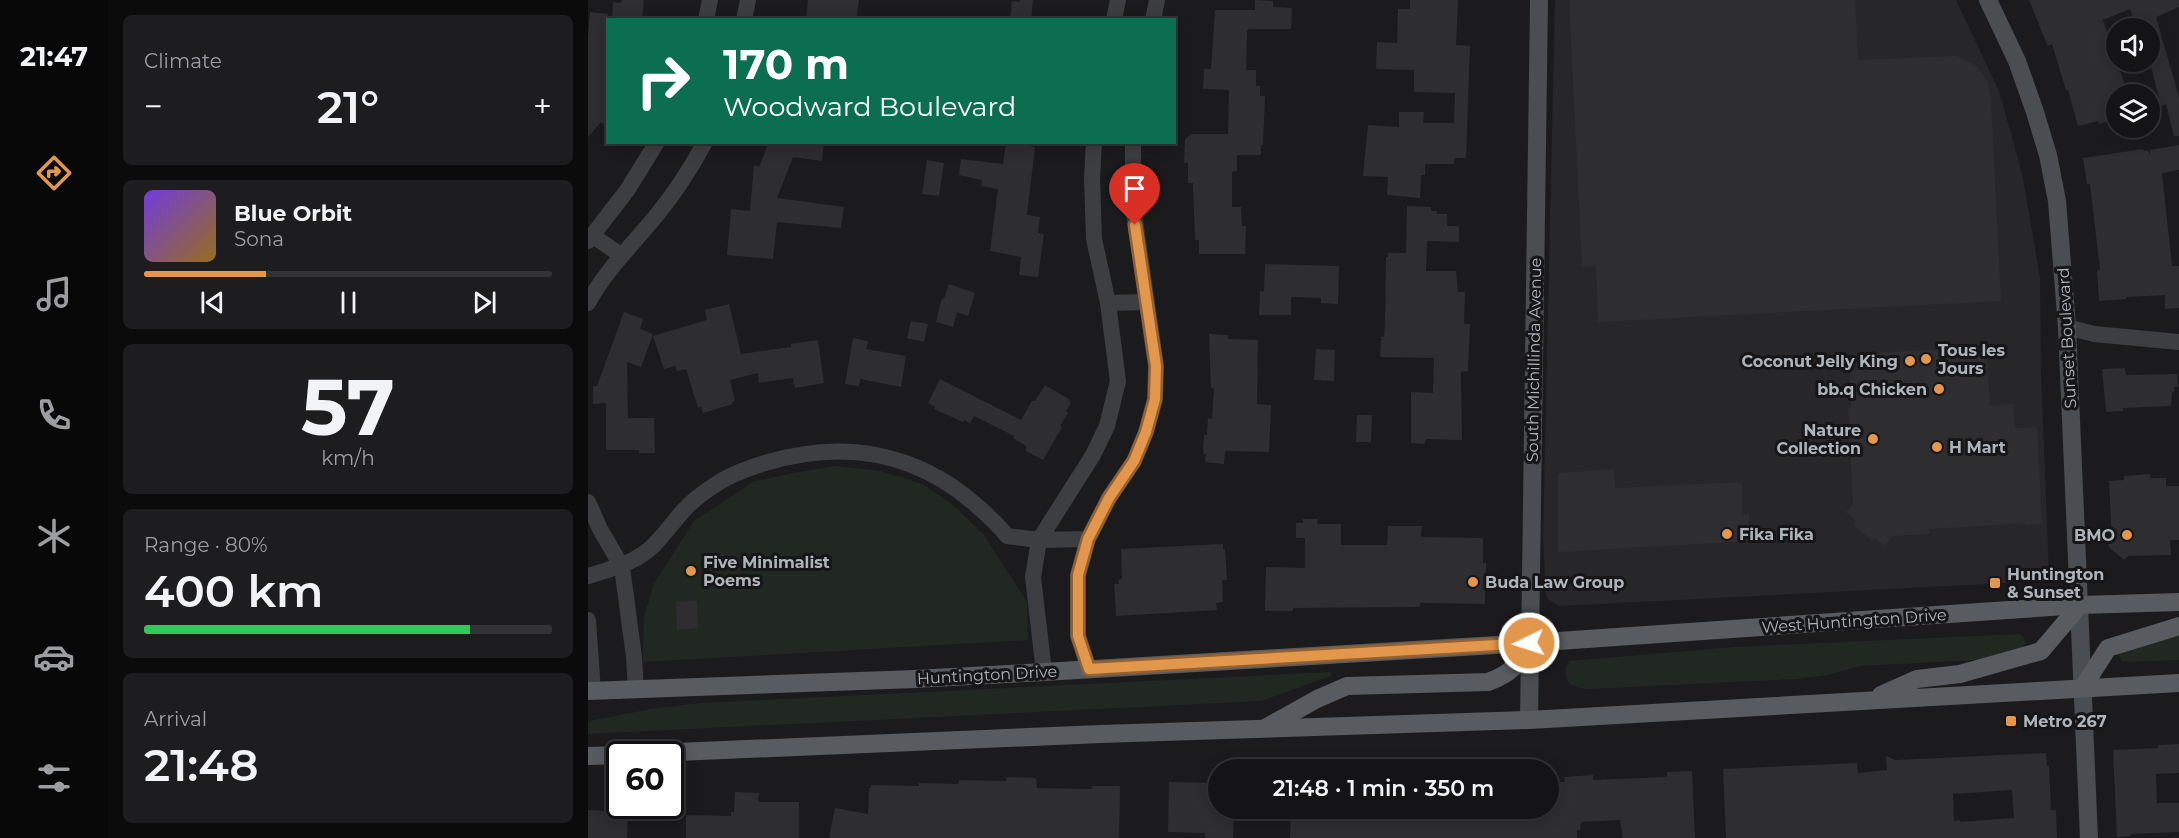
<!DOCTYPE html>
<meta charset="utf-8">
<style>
:root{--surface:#141416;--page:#1d1d1f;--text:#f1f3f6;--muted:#9d9ea1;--line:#333335;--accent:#e3974d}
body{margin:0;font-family:Montserrat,sans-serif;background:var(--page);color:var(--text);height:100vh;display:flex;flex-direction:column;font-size:22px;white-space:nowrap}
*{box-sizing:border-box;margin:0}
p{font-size:20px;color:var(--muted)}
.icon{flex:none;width:33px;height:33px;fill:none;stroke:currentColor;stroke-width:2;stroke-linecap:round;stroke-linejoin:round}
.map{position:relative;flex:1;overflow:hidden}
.panel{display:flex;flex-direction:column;gap:15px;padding:15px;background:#0b0b0c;width:480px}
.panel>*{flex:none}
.hud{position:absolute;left:18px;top:18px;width:570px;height:126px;border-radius:0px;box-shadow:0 3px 15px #0003,0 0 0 2px var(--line);background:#0b6e4f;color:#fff;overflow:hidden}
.buttons{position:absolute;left:1518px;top:18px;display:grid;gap:12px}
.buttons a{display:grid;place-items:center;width:54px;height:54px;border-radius:50%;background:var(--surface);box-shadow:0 3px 15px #0003,0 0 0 2px var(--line);font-size:30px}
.speed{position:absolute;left:18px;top:741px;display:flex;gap:12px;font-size:30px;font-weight:700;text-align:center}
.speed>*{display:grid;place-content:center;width:78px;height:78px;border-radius:50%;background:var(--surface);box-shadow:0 3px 15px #0003,0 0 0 2px var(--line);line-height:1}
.speed .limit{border:3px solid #111;border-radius:9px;background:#fff;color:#111}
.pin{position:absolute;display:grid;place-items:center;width:51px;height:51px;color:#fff;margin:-62px -26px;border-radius:50% 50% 50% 0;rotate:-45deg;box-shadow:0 0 6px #0007}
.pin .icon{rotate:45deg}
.me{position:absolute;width:66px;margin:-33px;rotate:266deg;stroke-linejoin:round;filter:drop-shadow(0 0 4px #0008)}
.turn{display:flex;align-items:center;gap:21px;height:126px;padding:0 18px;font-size:27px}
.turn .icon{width:78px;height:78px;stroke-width:2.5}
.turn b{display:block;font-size:42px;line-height:51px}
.big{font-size:45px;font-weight:600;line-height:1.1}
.panel .tile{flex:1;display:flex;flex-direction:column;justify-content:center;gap:9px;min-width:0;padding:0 21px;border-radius:9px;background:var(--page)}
.panel .dial{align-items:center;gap:0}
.dial b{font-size:78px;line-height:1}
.song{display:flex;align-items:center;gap:18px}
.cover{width:72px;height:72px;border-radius:9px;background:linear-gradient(135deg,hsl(260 70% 55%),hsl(40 70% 35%))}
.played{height:6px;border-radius:3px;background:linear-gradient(90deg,var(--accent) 30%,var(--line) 30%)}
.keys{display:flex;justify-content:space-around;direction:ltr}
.heat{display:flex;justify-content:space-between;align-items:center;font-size:33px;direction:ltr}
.charge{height:9px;border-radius:4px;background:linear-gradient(90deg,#34c759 80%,var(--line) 0)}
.trip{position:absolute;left:620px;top:759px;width:351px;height:60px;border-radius:30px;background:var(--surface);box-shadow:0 3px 15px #0003,0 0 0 2px var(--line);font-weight:600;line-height:60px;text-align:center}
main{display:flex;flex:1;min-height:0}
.tabs{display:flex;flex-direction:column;width:108px;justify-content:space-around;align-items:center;background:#080809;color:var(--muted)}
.tabs .icon{width:42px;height:42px}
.tabs .selected{color:var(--accent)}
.tabs b{font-size:27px;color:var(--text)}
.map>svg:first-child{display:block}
.built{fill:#27272a}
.green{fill:#212821}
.building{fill:#2e2e31;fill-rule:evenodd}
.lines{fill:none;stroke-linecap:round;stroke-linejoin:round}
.minor{stroke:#3c3e41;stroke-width:16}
.secondary{stroke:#4a4d51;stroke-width:18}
.primary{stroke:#585b60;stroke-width:18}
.route-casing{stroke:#946232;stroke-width:15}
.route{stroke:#e3974d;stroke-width:10}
.poi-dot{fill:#e3974d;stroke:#161618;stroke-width:2}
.labels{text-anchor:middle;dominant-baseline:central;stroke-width:6;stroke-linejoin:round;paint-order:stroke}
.street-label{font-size:16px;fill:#afb4bb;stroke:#161618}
.poi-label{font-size:16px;font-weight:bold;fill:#afb4bb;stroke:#161618;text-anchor:start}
</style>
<main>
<nav class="tabs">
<b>21:47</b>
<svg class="icon selected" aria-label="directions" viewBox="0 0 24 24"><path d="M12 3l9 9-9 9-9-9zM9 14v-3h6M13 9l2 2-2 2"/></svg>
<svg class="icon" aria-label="music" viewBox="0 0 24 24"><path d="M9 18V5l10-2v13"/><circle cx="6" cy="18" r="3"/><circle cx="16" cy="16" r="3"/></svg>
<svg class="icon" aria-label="phone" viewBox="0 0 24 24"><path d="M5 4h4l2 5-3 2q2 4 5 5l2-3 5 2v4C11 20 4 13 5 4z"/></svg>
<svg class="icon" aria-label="climate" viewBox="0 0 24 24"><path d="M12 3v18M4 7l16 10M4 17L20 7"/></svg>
<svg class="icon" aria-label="car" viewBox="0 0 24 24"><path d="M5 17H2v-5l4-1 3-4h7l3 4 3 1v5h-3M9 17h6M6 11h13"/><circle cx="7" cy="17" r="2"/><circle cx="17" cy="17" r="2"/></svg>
<svg class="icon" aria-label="filters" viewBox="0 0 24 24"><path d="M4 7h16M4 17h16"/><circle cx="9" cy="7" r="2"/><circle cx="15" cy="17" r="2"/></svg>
</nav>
<section class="panel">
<div class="tile"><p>Climate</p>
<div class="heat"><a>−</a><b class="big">21°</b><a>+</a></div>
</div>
<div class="tile">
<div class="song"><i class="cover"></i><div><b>Blue Orbit</b><p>Sona</p></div></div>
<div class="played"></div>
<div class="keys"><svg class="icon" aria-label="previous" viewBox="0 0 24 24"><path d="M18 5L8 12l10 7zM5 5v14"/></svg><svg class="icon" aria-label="pause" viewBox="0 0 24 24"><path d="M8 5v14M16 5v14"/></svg><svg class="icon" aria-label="next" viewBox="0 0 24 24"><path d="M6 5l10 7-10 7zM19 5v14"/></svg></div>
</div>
<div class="tile dial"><b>57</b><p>km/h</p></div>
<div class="tile"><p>Range · 80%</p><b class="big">400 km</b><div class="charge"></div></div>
<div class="tile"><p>Arrival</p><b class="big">21:48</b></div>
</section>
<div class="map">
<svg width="1591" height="838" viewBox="0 0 1591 838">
<rect width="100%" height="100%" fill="#1b1b1d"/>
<path class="built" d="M967 0H1368L1411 91 1434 173 1452 277 1453 371 1461 576 1457 581 972 606 961 600 958 595 955 538Z"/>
<g class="green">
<path d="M248 466 293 471 335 484 366 506 396 535 439 602 440 640 55 662 56 617 66 584 106 521 165 482 204 473Z"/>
<path d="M1432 634 1436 638 1438 643 1434 648 1403 659 1272 666 1239 675 1208 679 1001 689C985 688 975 684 978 666L982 661 1146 647Z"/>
<path d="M1591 636V660L1543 662 1534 661 1531 656 1534 650 1578 637Z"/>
<path d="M743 672V676L673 701 0 734V721L69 708 113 703Z"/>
</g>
<g class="building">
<path d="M34 0H56L54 20H24L25 2 33 3Z"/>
<path d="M220 0H271L268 20 218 18Z"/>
<path d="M432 0H445L443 20H422L424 1 431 2Z"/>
<path d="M667 0 685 1V7L704 8 703 29H661L659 31 658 70H668V86H672V96H677L675 145H673V155H649V171L644 172V207H653L654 226H658L657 254H611V240H607L605 183H600V162L596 163 597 139 603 134H640L641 90 615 89 616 69H623L627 10H667Z"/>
<path d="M822 0H870L868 45 882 46 878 158H866V164H837V175H833L832 198 799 195 800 177 775 176 780 125 811 127V112H836L835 123H866L867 93 826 92V70L788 69 789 42 809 43 810 9H822Z"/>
<path d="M981 0H1267L1270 60 1369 56 1389 66 1400 82 1403 100 1413 301 1010 322 1008 266H994Z"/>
<path d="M1441 0H1591V7L1568 17 1591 97V136H1586L1578 104 1573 106 1562 62V28H1549L1542 9 1515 20 1540 94H1528V119L1511 124 1510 121 1490 126 1480 90H1478L1464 44 1460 46 1458 42Z"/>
<path d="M2 12 20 14V115L16 124 13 122 0 137V37Z"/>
<path d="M181 142H236L234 161 205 157 189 198 256 207 253 228 189 222 185 259 139 255 143 209 162 211 166 165 171 167Z"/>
<path d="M418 143 447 147 439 215 452 217 450 233 456 234 450 277 431 275 433 257 402 251 410 189 393 186 394 180 371 175 373 159 415 164Z"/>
<path d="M1591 145V170L1574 173 1584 266H1591V308L1577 309V295L1538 297V299L1511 301 1509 270H1512L1502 184H1499L1495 158 1555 149 1556 151 1560 150 1562 155V150Z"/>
<path d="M339 160 356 163 351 196 334 194Z"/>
<path d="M819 206 843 207V211H849V214H859V226H871V242L839 241 838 271H868L870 292H877L876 324H882L880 371 873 372 874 440 838 439 837 444 823 443V392L845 393 846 358 792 357 793 337H796L797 324 798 257H800V253H818Z"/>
<path d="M677 264 751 266 750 304 733 303V298L703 297V315H671L672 291 676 292Z"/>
<path d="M361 284 387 293 380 316 369 312 365 327 348 322 354 298 356 299Z"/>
<path d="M141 304 153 354 203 347V344L230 340 236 383 207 388 205 378 171 383 170 373 142 380 147 401 144 402 145 404 115 413 113 407 110 408 98 369 89 371 87 366 76 369 65 336 119 320 117 310Z"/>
<path d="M36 312 55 319 52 329 65 334 53 367 39 362 40 418H66L67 453H51V450H18V403L5 404V386H9Z"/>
<path d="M323 321 340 324 336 342 319 338Z"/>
<path d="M621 334 640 335V339L670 340 669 404 683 405 681 452 637 451 636 464 617 462 618 454H615L616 435H619L620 418 624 419 626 389 623 387Z"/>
<path d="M265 338 280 341 278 349 318 356 313 387 272 379 271 386 257 384Z"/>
<path d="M1399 347 1402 406 1425 404 1427 428 1449 427 1454 524 1437 525V523L1341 529V534L1305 536 1296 546 1287 538 1284 541 1265 524 1268 521 1258 512 1265 505 1260 407H1263L1262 370H1268L1267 354Z"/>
<path d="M728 349 747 350 746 381 726 380Z"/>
<path d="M1537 368 1538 375 1589 374 1590 387H1586V392H1584L1583 406 1535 408V411L1518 412 1514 369Z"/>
<path d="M352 379 433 420 444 401H447L457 385 482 400 481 401 483 403 478 411 480 413 472 426 474 427 455 460 438 451V446L425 438 426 436 386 416 382 423 376 420 375 422 346 409 347 407 340 403Z"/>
<path d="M769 415H784L783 442H768Z"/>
<path d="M1026 469 1027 488 1154 482 1155 515 1161 514V541L970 552V473Z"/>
<path d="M1562 474V478H1578V486H1591V540H1582L1583 555 1540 556 1536 560 1520 546 1524 541 1521 481 1536 480V476Z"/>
<path d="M715 519H730L729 524H753V545H799L800 526H834L833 537 895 538V563H898L897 604 832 603V607L705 608V611H677L678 567 717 568V538H708V523H715Z"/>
<path d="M635 544V549H637L639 580H634L635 602 628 603 629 610 528 616 526 584H531L530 580 534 579 533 549Z"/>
<path d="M109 601 110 628 89 630 88 602Z"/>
<path d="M1591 744V773L1568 774 1569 803H1591V832L1543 834V836L1529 837 1525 750 1570 748V745Z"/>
<path d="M1458 753 1459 766H1461L1463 810H1468L1469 838H1138L1135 769 1269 763 1270 773 1299 770 1298 756 1307 760ZM1424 790 1426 818 1372 822V820L1366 821 1365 794Z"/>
<path d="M1104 771 1107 838H1035L1032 820 993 822 992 830H989V838H702L703 808H960V782H977L976 777 1005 775V780L1079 777V772Z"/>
<path d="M418 777 448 778 449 788 504 789V786H532L531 838H241L247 808 280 814 281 788H283V785L331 786V783L368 784 371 783V780L418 781Z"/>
<path d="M581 782 630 783V808H646L645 838H617V833L580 832Z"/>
<path d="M147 792 171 793 170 802H211V838H98V815L143 816V812H146Z"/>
<path d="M0 810 40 812 39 838H0Z"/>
</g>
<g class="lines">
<g class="minor">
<path d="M118 20 122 0"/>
<path d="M156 20 160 0"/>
<path d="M526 20 530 0"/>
<path d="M565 20 569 0"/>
<path d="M5 236 33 255"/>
<path d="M0 241 40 189 69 142"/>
<path d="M0 303C18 270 44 245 68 216 87 193 103 168 117 142"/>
<path d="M520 303 558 302"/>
<path d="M1479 327 1506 334 1591 342"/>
<path d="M0 502 12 529 34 567 46 657 48 689"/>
<path d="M0 576C23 569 48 563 66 545 76 535 85 522 95 511 104 501 116 492 127 485 141 475 161 468 177 463 254 440 326 451 387 504 398 514 410 524 419 536L451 540 500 539"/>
<path d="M0 620 5 691"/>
<path d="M501 669 490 636V575L500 539 521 498 546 461 558 432 567 399 568 366 545 207V142"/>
<path d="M456 672 445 577 451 540 505 455 519 426 530 381 520 303 506 239 504 179 506 142"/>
</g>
<g class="secondary">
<path d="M1400 0 1429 61 1447 112 1460 155 1469 201 1479 327 1501 838"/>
<path d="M941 720 951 0"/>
</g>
<g class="primary">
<path d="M1495 687 1520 648 1591 626"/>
<path d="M0 691 327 679 456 672 941 643 1492 605 1591 602"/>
<path d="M1293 695 1329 679 1372 674 1453 651 1492 605"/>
<path d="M677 728 729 699 759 686 900 682C926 672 928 666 941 643"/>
<path d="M43 754 513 734 941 720 1591 683"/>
<path d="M0 756 32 755"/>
</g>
</g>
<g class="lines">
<defs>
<path id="route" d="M547 225 568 366 567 399 558 432 546 461 521 498 500 539 490 575V636L501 669 941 643"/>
</defs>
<use href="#route" class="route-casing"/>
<use href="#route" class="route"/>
</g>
<g class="poi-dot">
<circle cx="1338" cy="359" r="6"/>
<circle cx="1322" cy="361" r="6"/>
<circle cx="1351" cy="389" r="6"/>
<circle cx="1285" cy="439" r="6"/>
<circle cx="1349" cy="447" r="6"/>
<circle cx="1139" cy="534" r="6"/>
<circle cx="1539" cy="535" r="6"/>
<circle cx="103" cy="571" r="6"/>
<circle cx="885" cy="582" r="6"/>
<rect x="1401" y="577" width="12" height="12" rx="3"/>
<rect x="1417" y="715" width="12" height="12" rx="3"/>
</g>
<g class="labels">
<g class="street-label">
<text transform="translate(1479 338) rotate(-93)">Sunset Boulevard</text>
<text transform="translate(946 360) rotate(-89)">South Michillinda Avenue</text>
<text transform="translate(1266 621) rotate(-4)">West Huntington Drive</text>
<text transform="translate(399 675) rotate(-3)">Huntington Drive</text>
</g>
<g class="poi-label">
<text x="1350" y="350">Tous les<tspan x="1350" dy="18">Jours</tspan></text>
<text x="1310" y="361" text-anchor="end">Coconut Jelly King</text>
<text x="1339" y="389" text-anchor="end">bb.q Chicken</text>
<text x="1273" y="430" text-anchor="end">Nature<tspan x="1273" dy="18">Collection</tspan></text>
<text x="1361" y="447">H Mart</text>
<text x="1151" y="534">Fika Fika</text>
<text x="1527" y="535" text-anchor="end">BMO</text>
<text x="115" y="562">Five Minimalist<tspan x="115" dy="18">Poems</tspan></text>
<text x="1419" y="574">Huntington<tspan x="1419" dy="18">&amp; Sunset</tspan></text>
<text x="897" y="582">Buda Law Group</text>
<text x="1435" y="721">Metro 267</text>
</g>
</g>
</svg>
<div class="buttons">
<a><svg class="icon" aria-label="sound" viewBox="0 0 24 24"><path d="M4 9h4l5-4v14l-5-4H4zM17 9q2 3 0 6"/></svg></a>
<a><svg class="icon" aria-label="layers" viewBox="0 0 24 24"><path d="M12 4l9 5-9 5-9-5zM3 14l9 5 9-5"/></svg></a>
</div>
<div class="speed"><div class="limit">60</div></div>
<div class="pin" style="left:547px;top:225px;background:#d93025"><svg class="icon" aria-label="arrive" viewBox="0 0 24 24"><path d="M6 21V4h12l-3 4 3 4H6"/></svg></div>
<svg class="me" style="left:941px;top:643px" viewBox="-20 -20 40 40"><circle r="17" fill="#e3974d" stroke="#fff" stroke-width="3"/><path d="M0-11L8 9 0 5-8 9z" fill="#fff"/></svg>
<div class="trip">21:48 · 1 min · 350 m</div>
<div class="hud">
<div class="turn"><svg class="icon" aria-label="right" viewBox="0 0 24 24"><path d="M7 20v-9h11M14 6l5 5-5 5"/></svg><div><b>170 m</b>Woodward Boulevard</div></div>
</div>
</div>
</main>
